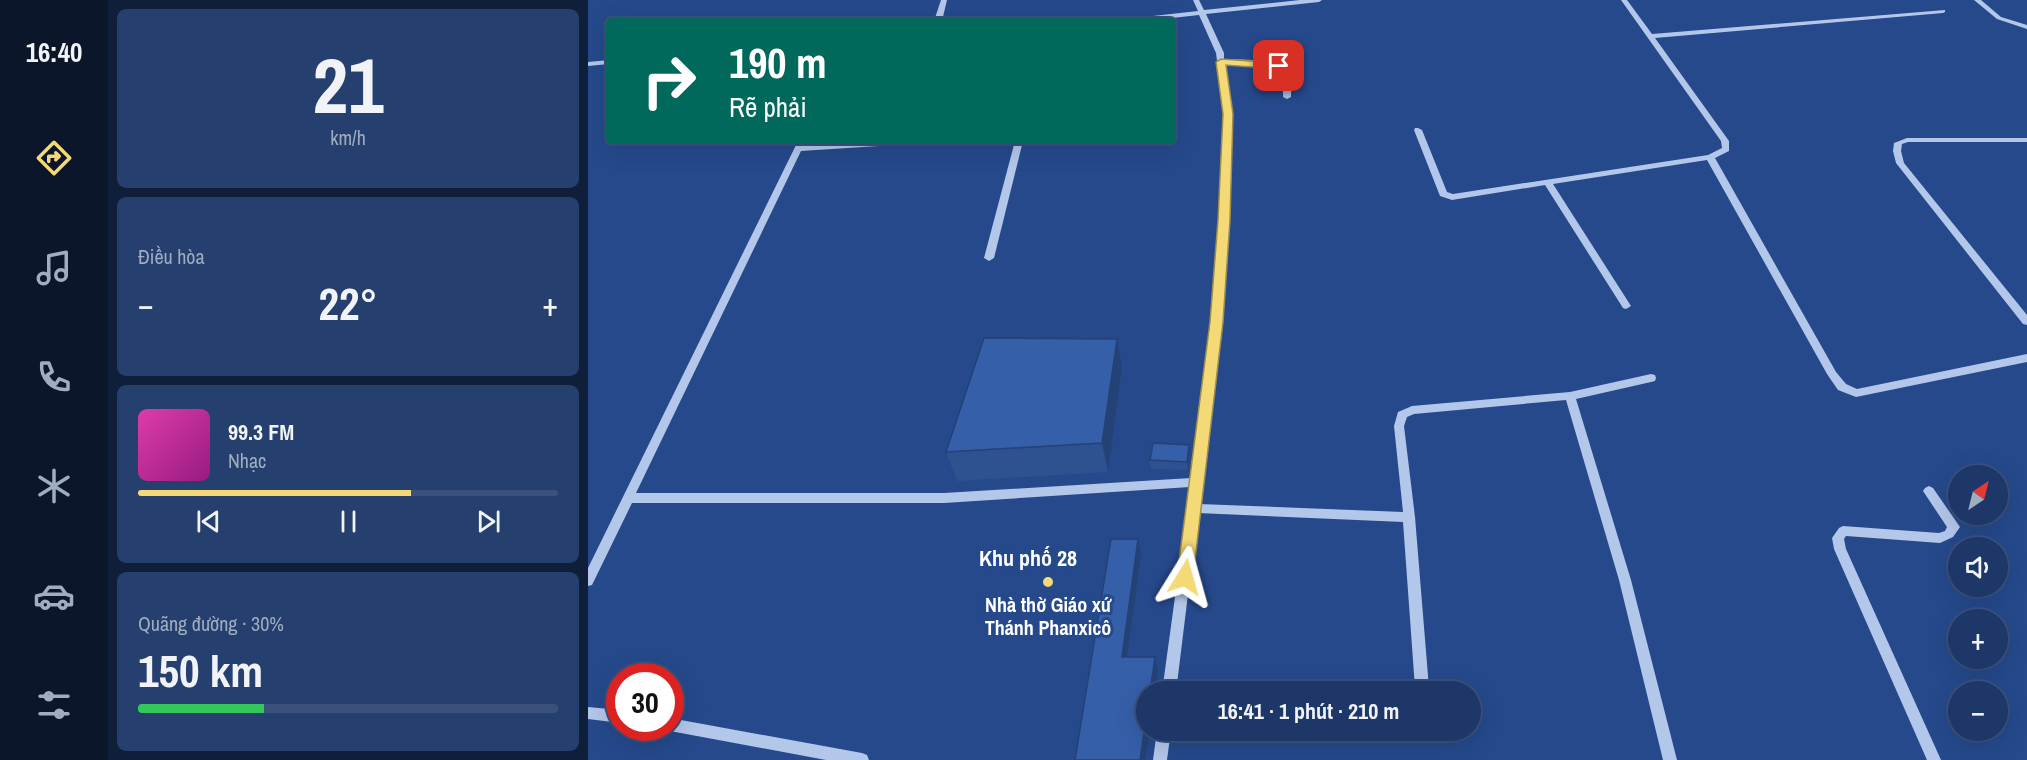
<!DOCTYPE html>
<html lang="vi">
<meta charset="utf-8">
<style>
:root{--surface:#1c3768;--page:#253f6e;--text:#f1f3f6;--muted:#a0acc0;--line:#3a517c;--accent:#f4da77}
body{margin:0;font-family:"Archivo Narrow",sans-serif;background:var(--page);color:var(--text);height:100vh;display:flex;flex-direction:column;font-size:22px;white-space:nowrap}
*{box-sizing:border-box;margin:0}
p{font-size:20px;color:var(--muted)}
.icon{flex:none;width:33px;height:33px;fill:none;stroke:currentColor;stroke-width:2;stroke-linecap:round;stroke-linejoin:round}
.map{position:relative;flex:1;overflow:hidden}
.drawer{display:flex;flex-direction:column;gap:9px;padding:9px;background:#0f1e39;width:480px}
.drawer>*{flex:none}
.top-card{position:absolute;left:18px;top:18px;width:570px;height:126px;border-radius:6px;box-shadow:0 6px 24px #0002,0 0 0 2px var(--line);background:#00695c;color:#fff;overflow:hidden}
.needle{width:39px;rotate:35deg}
.tools{position:absolute;left:1360px;top:465px;display:grid;gap:12px}
.tools a{display:grid;place-items:center;width:60px;height:60px;border-radius:50%;background:var(--surface);box-shadow:0 6px 24px #0002,0 0 0 2px var(--line);font-size:30px}
.speed{position:absolute;left:18px;top:663px;display:flex;gap:12px;font-size:30px;font-weight:700;text-align:center}
.speed>*{display:grid;place-content:center;width:78px;height:78px;border-radius:50%;background:var(--surface);box-shadow:0 6px 24px #0002,0 0 0 2px var(--line);line-height:1}
.speed .limit{border:9px solid #d22;background:#fff;color:#111}
.pin{position:absolute;display:grid;place-items:center;width:51px;height:51px;color:#fff;margin:-26px;border-radius:12px;box-shadow:0 3px 9px #0006}
.me{position:absolute;width:66px;margin:-33px;rotate:8deg;stroke-linejoin:round;filter:drop-shadow(0 0 4px #0008)}
.turn{display:flex;align-items:center;gap:21px;height:126px;padding:0 24px;font-size:27px}
.turn .icon{width:78px;height:78px;stroke-width:2.5}
.turn b{display:block;font-size:42px;line-height:51px}
.big{font-size:45px;font-weight:800;line-height:1.1}
.drawer .tile{flex:1;display:flex;flex-direction:column;justify-content:center;gap:9px;min-width:0;padding:0 21px;border-radius:9px;background:var(--page)}
.drawer .dial{align-items:center;gap:0}
.dial b{font-size:78px;line-height:1}
.song{display:flex;align-items:center;gap:18px}
.cover{width:72px;height:72px;border-radius:9px;background:linear-gradient(135deg,hsl(320 70% 55%),hsl(310 70% 35%))}
.played{height:6px;border-radius:3px;background:linear-gradient(90deg,var(--accent) 65%,var(--line) 65%)}
.keys{display:flex;justify-content:space-around;direction:ltr}
.heat{display:flex;justify-content:space-between;align-items:center;font-size:33px;direction:ltr}
.charge{height:9px;border-radius:4px;background:linear-gradient(90deg,#34c759 30%,var(--line) 0)}
.trip{position:absolute;left:548px;top:681px;width:345px;height:60px;border-radius:30px;background:var(--surface);box-shadow:0 6px 24px #0002,0 0 0 2px var(--line);font-weight:800;line-height:60px;text-align:center}
main{display:flex;flex:1;min-height:0}
.dock{display:flex;flex-direction:column;width:108px;justify-content:space-around;align-items:center;background:#0b162a;color:var(--muted)}
.dock .icon{width:42px;height:42px}
.dock .current{color:var(--accent)}
.dock b{font-size:27px;color:var(--text)}
.map>svg:first-child{display:block}
.lines{fill:none;stroke-linecap:round;stroke-linejoin:round}
.minor{fill:#b3c7ea;fill-rule:evenodd}
.wall{fill:#2e5290}
.shaded-wall{fill:#254276}
.building{fill:#355fa8;stroke:#254276;stroke-width:1.5}
.route{fill:#f4da77;stroke:#9f8e4d;stroke-width:1.5}
.poi-dot{fill:#f4da77;stroke:#25498b;stroke-width:2}
.labels{text-anchor:middle;dominant-baseline:central;stroke-width:6;stroke-linejoin:round;paint-order:stroke}
.poi-label{font-size:20px;font-weight:bold;fill:#fff;stroke:#25498b}
.quarter-label{font-size:22px;font-weight:bold;fill:#fff;stroke:#25498b}
</style>
<main>
<nav class="dock">
<b>16:40</b>
<svg class="icon current" aria-label="directions" viewBox="0 0 24 24"><path d="M12 3l9 9-9 9-9-9zM9 14v-3h6M13 9l2 2-2 2"/></svg>
<svg class="icon" aria-label="music" viewBox="0 0 24 24"><path d="M9 18V5l10-2v13"/><circle cx="6" cy="18" r="3"/><circle cx="16" cy="16" r="3"/></svg>
<svg class="icon" aria-label="phone" viewBox="0 0 24 24"><path d="M5 4h4l2 5-3 2q2 4 5 5l2-3 5 2v4C11 20 4 13 5 4z"/></svg>
<svg class="icon" aria-label="climate" viewBox="0 0 24 24"><path d="M12 3v18M4 7l16 10M4 17L20 7"/></svg>
<svg class="icon" aria-label="car" viewBox="0 0 24 24"><path d="M5 17H2v-5l4-1 3-4h7l3 4 3 1v5h-3M9 17h6M6 11h13"/><circle cx="7" cy="17" r="2"/><circle cx="17" cy="17" r="2"/></svg>
<svg class="icon" aria-label="filters" viewBox="0 0 24 24"><path d="M4 7h16M4 17h16"/><circle cx="9" cy="7" r="2"/><circle cx="15" cy="17" r="2"/></svg>
</nav>
<section class="drawer">
<div class="tile dial"><b>21</b><p>km/h</p></div>
<div class="tile"><p>Điều hòa</p>
<div class="heat"><a>−</a><b class="big">22°</b><a>+</a></div>
</div>
<div class="tile">
<div class="song"><i class="cover"></i><div><b>99.3 FM</b><p>Nhạc</p></div></div>
<div class="played"></div>
<div class="keys"><svg class="icon" aria-label="previous" viewBox="0 0 24 24"><path d="M18 5L8 12l10 7zM5 5v14"/></svg><svg class="icon" aria-label="pause" viewBox="0 0 24 24"><path d="M8 5v14M16 5v14"/></svg><svg class="icon" aria-label="next" viewBox="0 0 24 24"><path d="M6 5l10 7-10 7zM19 5v14"/></svg></div>
</div>
<div class="tile"><p>Quãng đường · 30%</p><b class="big">150 km</b><div class="charge"></div></div>
</section>
<div class="map">
<svg width="1439" height="760" viewBox="0 0 1439 760">
<rect width="100%" height="100%" fill="#25498b"/>
<g class="lines">
<g class="minor">
<path d="M353 0H359L354 21H346Z"/>
<path d="M605 0H611L616 10 712 0H734L731 2 618 14 636 53V59C650 60 697 58 702 72 705 79 703 90 703 97L699 99 695 97V73C682 61 655 65 637 63L644 114 640 220 634 322 614 479 616 482 614 485 611 504 815 512 806 426 810 412 824 406 982 392 1063 374 1067 375 1068 378 1067 381 1063 382 988 399 1043 580 1089 760H1075L1031 580 978 400 826 414 819 417 816 426 827 517 841 688 839 692H829L827 688 815 522 610 513 588 692H574L602 487 356 503H44L4 585 0 586V568L210 141H218L216 146 298 141H341L337 143 213 151 48 493H356L603 478 624 322 632 220 636 114 628 53 611 15 557 21H534L538 19 610 11Z"/>
<path d="M1033 0H1039L1064 34 1357 10V12L1355 13 1067 38 1141 141V151L1127 158 1248 372 1258 384 1269 389 1439 354V362L1268 397 1250 390 1239 374 1119 160 965 184 1043 306 1038 309 1035 308 957 185 864 200 852 196 826 130 827 128H830L834 130 859 192 865 194 1120 155 1134 148 1133 141Z"/>
<path d="M1386 0H1393L1413 17 1439 25V29L1409 19Z"/>
<path d="M21 60V64L0 66V62Z"/>
<path d="M1319 138H1439V142H1320L1314 144 1313 151 1316 163 1439 315V325L1435 324 1308 163 1305 151 1306 143Z"/>
<path d="M427 141H435L406 258 401 261 396 258Z"/>
<path d="M1341 486 1345 488 1372 527 1365 537 1352 543 1258 536 1256 539 1258 549 1353 760H1339L1246 549 1244 538 1251 528 1255 526 1351 533 1357 531 1359 527 1335 491 1337 488Z"/>
<path d="M0 707 32 710V723L0 719Z"/>
<path d="M82 718 274 753 279 755 281 760H238L82 731 77 728H82Z"/>
<path d="M569 730H583L579 760H565Z"/>
</g>
</g>
<g class="wall">
<path d="M534 368 520 472 369 481 358 452Z"/>
<path d="M602 453 600 470 563 469 562 460Z"/>
</g>
<g class="shaded-wall">
<path d="M529 339 534 368 520 472 514 443Z"/>
<path d="M601 445 602 453 600 470 599 462Z"/>
<path d="M550 539 553 555 537 671 534 657Z"/>
<path d="M567 657 570 672 567 692H562Z"/>
<path d="M558 718V730H562L557 760H552Z"/>
</g>
<g class="building">
<path d="M396 338 529 339 514 443 358 452Z"/>
<path d="M565 443 601 445 599 462 562 460Z"/>
<path d="M523 539H550L534 657H567L562 692H558V718L552 760H487Z"/>
</g>
<path class="route" d="M633 59 691 63 696 66 691 69 638 65 645 114 642 220 635 322 605 577 602 582H591L589 577 622 322 630 220 635 114 628 62Z"/>
<circle class="poi-dot" cx="460" cy="582" r="6"/>
<g class="labels">
<g class="poi-label">
<text x="460" y="604">Nhà thờ Giáo xứ<tspan x="460" dy="23">Thánh Phanxicô</tspan></text>
</g>
<g class="quarter-label">
<text x="440" y="558">Khu phố 28</text>
</g>
</g>
</svg>
<div class="tools">
<a><svg class="needle" viewBox="-14 -14 28 28"><path d="M0-13l5 13h-10z" fill="#e53935"/><path d="M0 13l5-13h-10z" fill="#a0acc0"/></svg></a>
<a><svg class="icon" aria-label="sound" viewBox="0 0 24 24"><path d="M4 9h4l5-4v14l-5-4H4zM17 9q2 3 0 6"/></svg></a>
<a>+</a>
<a>−</a>
</div>
<div class="speed"><div class="limit">30</div></div>
<div class="pin" style="left:691px;top:66px;background:#d93025"><svg class="icon" aria-label="arrive" viewBox="0 0 24 24"><path d="M6 21V4h12l-3 4 3 4H6"/></svg></div>
<svg class="me" style="left:597px;top:577px" viewBox="-20 -20 40 40"><path d="M0-17L14 15 0 8-14 15z" fill="#f4da77" stroke="#fff" stroke-width="4"/></svg>
<div class="trip">16:41 · 1 phút · 210 m</div>
<div class="top-card">
<div class="turn"><svg class="icon" aria-label="right" viewBox="0 0 24 24"><path d="M7 20v-9h11M14 6l5 5-5 5"/></svg><div><b>190 m</b>Rẽ phải</div></div>
</div>
</div>
</main>
